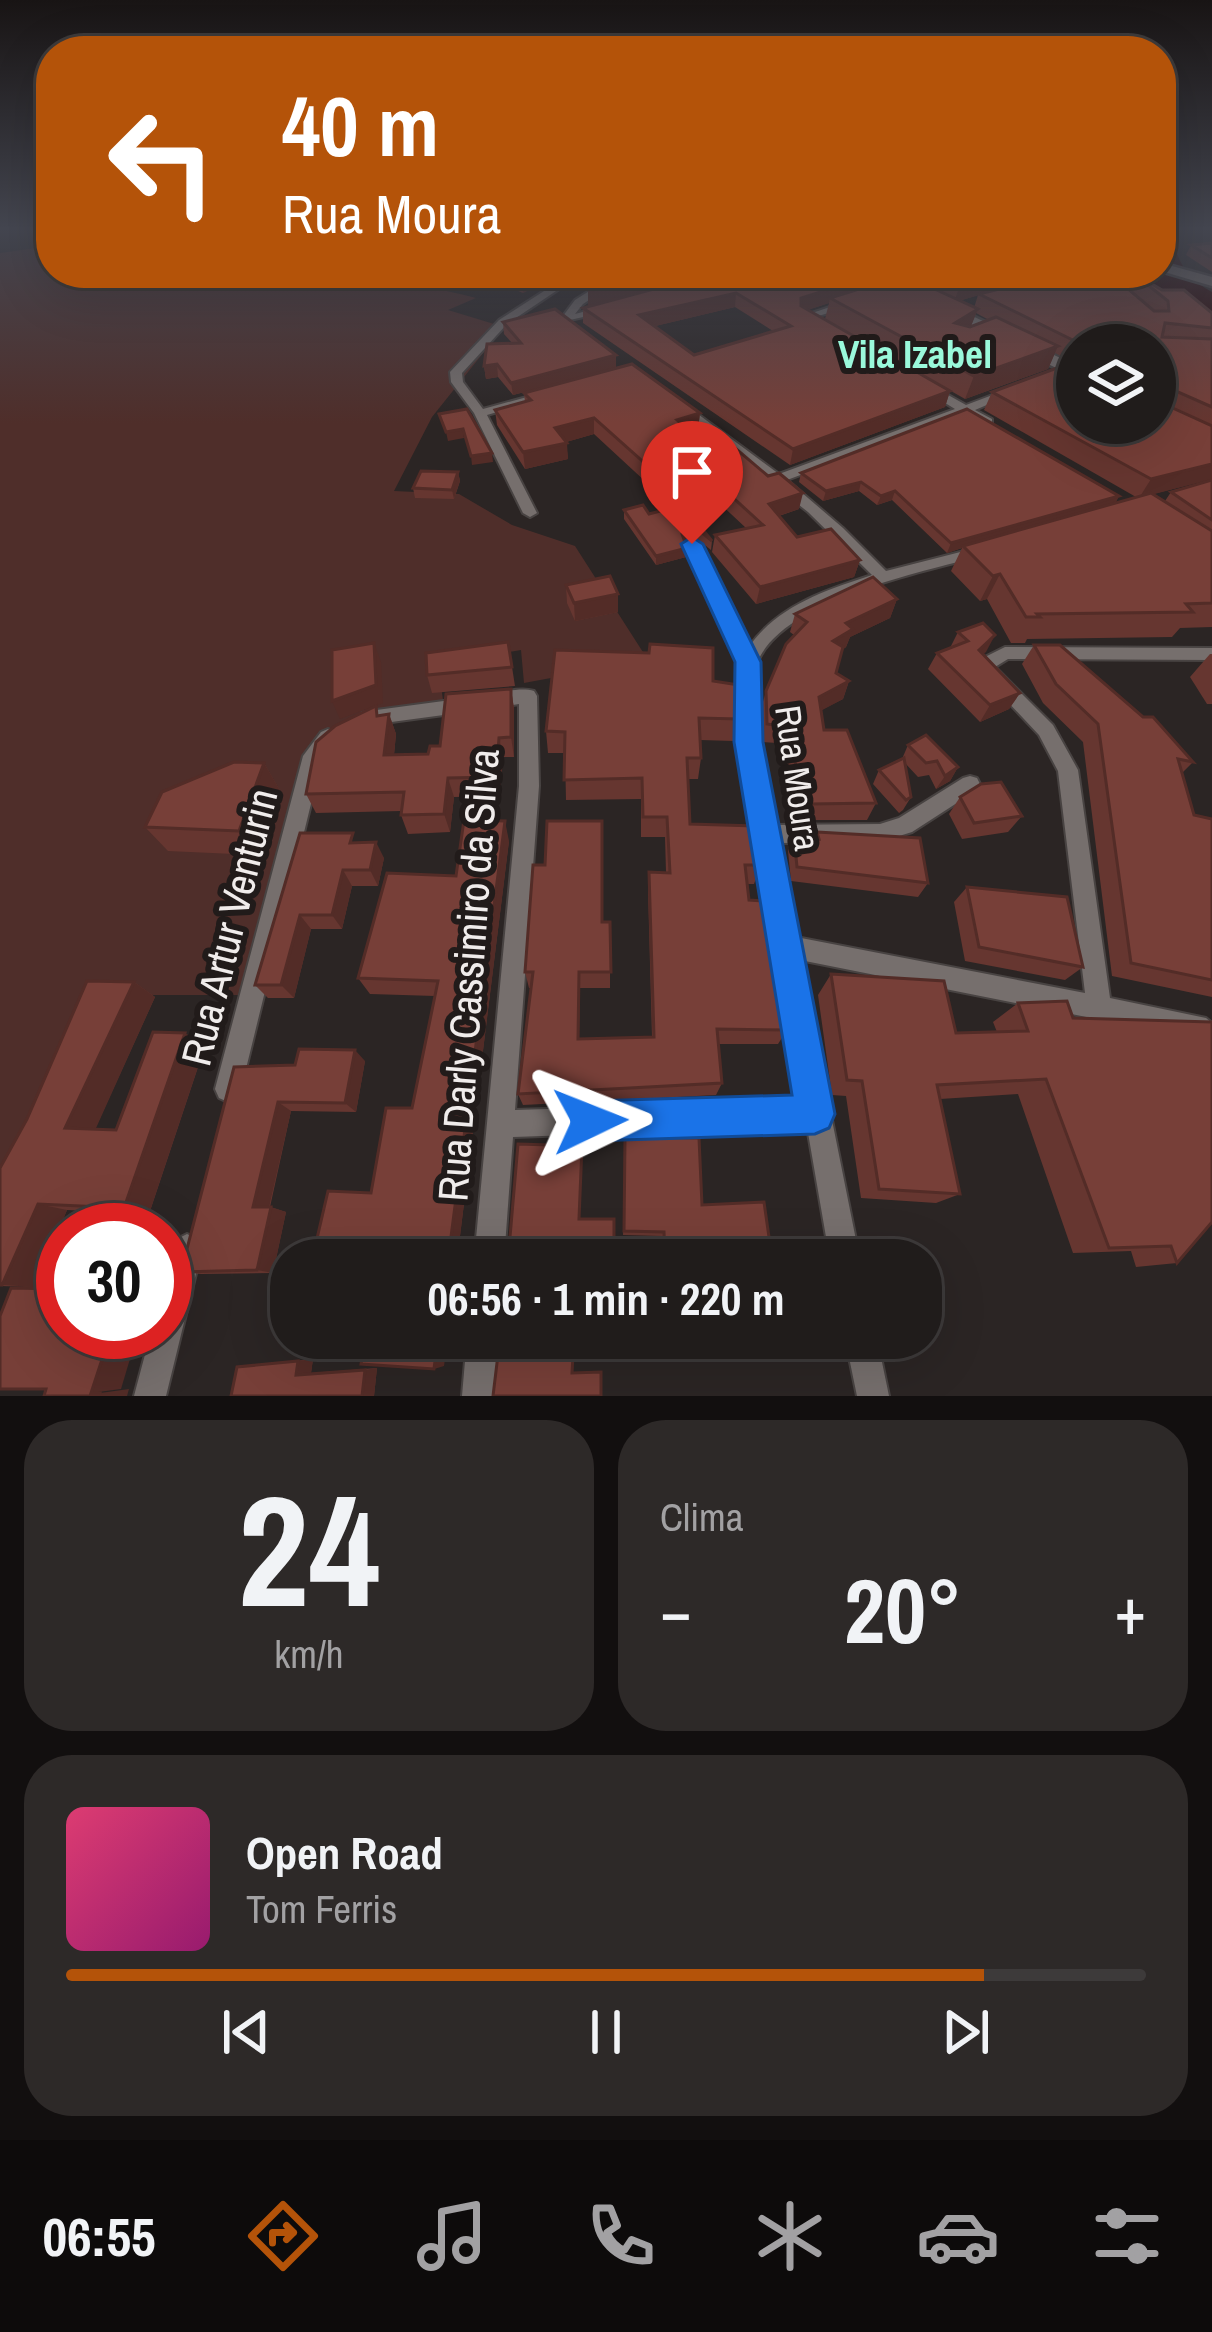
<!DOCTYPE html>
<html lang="pt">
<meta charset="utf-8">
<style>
:root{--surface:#201c1b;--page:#2d2928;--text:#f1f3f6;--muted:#a2a1a3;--line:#3d3a3a;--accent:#b45309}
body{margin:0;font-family:"Archivo Narrow",sans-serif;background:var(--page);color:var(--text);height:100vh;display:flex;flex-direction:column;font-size:45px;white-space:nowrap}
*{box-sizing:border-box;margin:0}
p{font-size:39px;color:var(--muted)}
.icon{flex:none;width:66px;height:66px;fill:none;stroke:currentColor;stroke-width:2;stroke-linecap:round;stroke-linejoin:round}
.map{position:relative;height:1396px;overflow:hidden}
.details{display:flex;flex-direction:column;gap:24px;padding:24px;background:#120f0f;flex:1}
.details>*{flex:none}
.top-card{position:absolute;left:36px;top:36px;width:1140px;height:252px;border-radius:48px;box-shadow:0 12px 48px #0002,0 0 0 3px var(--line);background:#b45309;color:#fff;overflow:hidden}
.fabs{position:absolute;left:1056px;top:324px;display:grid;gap:24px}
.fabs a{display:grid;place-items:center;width:120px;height:120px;border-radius:50%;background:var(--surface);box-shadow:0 12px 48px #0002,0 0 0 3px var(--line);font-size:60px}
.speed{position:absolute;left:36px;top:1203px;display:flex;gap:24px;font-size:60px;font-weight:700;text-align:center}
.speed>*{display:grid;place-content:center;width:156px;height:156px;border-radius:50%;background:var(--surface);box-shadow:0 12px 48px #0002,0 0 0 3px var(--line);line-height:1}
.speed .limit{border:18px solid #d22;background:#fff;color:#111}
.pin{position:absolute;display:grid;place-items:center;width:102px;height:102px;color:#fff;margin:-123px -51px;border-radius:50% 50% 50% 0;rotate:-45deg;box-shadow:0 0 12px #0007}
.pin .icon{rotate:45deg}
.me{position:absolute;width:132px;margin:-66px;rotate:88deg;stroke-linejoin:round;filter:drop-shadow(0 0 9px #0008)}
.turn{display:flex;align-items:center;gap:42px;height:252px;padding:0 48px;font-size:54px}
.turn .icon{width:156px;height:156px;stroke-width:2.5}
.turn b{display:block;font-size:84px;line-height:102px}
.big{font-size:90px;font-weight:800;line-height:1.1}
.details .tile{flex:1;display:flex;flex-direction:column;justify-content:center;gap:18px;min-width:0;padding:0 42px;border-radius:48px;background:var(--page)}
.details .dial{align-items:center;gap:0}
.dial b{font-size:156px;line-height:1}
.song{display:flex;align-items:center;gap:36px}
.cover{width:144px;height:144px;border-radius:18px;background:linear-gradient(135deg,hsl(340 70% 55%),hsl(320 70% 35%))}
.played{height:12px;border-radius:6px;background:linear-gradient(90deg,var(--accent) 85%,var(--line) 85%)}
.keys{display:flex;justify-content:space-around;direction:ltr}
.heat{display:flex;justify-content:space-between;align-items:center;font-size:66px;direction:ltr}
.details .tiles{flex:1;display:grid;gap:24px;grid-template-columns:1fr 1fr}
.tile:last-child{grid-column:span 2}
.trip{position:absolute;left:270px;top:1239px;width:672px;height:120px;border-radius:48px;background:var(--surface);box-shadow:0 12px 48px #0002,0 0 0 3px var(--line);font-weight:800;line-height:120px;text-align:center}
.dock{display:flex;height:192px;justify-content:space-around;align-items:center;background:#0d0b0b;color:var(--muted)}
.dock .icon{width:84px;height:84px}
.dock .selected{color:var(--accent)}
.dock b{font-size:54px;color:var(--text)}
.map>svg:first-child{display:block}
.green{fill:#4f2e2a}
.water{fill:#280000}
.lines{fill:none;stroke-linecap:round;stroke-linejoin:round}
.minor-casing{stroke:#484342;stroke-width:4}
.secondary-casing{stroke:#484342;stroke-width:5}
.minor{fill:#766f6d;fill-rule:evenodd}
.secondary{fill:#766f6d;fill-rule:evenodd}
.wall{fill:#663630;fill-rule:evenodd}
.shaded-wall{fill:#532c27}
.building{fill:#773f38;stroke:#532c27;stroke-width:3;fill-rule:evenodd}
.route{fill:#1a73e8;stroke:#114b97;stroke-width:3}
.labels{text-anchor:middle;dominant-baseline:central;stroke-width:12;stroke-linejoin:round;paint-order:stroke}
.street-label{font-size:36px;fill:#f0eceb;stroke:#211b1a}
.far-district-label{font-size:39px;font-weight:bold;fill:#9af9db;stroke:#211b1a}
.near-street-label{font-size:42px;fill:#f0eceb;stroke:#211b1a}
</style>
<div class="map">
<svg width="1212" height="1396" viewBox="0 0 1212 1396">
<rect width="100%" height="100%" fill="#2b2524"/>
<path class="green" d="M51 246V273C192 273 340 262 476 298L448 310 504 327 432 417 394 491 459 494 512 525 575 546 648 660 524 683 521 650 438 665 443 700 362 714 313 747 238 995H109L0 1269V253Z"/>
<path class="water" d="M1161 228H1172C1175 259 1185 278 1212 292V318L1136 273H1161Z"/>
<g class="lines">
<defs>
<g id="minor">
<path d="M572 273H583L507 324 462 373 463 382 483 409 545 392 551 396 487 415 537 513 530 517 523 513 474 413 451 382 450 372 499 320Z"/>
<path d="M618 273H629L583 304 575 314 606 306 611 309 610 311 561 322 560 320 575 300Z"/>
<path d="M851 300 855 301V305L805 320 800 317Z"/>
<path d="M924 386H932L966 405 1011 388 1017 392 975 410 992 419V425H984L964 414 787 480 843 528 886 571 980 547 988 552 985 555C927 571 771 601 755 670 745 716 765 779 774 825L880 824 899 818 963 778 970 776 977 778 980 784 977 790 912 832 880 842 777 843 796 937 1085 993 1058 771 1039 735 974 666 977 661 1005 647 1212 648V660L1008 659 995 667 1053 725 1078 770 1110 998 1206 1018 1212 1023V1050L1192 1038 800 960 860 1260H830L807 1127 513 1137 504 1260H474L519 786V704L494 708 488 706 485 701 488 696C501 692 521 687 534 691L537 696 539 786 515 1110 802 1101 739 743 736 689 740 663 685 544 692 539 699 544 749 647C777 606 826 590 872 575L808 512 677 409 687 406 779 474 955 409 924 390Z"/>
<path d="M466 698 472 700 475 705 472 710 466 712 369 725 362 723 360 718 362 713 369 711Z"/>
<path d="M328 729 335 732 337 737 322 759 241 1089 237 1098 228 1102 219 1098 215 1089 303 756 321 732Z"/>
<path d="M187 1234 197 1239 202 1249 166 1396H134L151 1332H165V1277L177 1239Z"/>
<path d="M467 1338H499L494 1396H462Z"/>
<path d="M845 1338H877L889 1396H857Z"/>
</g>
<g id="secondary">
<path d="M1161 263 1212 277V286L1161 271Z"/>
<path d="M891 273H907L899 281 1077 366V378L884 285 882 282Z"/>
</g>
</defs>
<use href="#minor" class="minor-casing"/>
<use href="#secondary" class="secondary-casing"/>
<use href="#minor" class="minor"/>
<use href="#secondary" class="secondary"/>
</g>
<g class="wall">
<path d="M1212 243V272L1186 255 1191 245Z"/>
<path d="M481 273H562L523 293 482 276Z"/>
<path d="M884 273 881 282 907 277 909 273H1113L1111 276 1116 278 1119 273H1136L1162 290 1212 313V479L1153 494 1165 501 1171 492 1212 480V627L1180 628 1172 637 1027 639 1025 643H1011L987 599 980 601 951 571 962 548 947 553 892 500 877 505 859 491 823 501 799 482 801 473 1119 496 1115 503 1136 497 984 410 992 392 1073 362 1055 353 1048 369 965 399 825 319 829 303 807 310 950 391 945 407 790 465 583 323V308L588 306V291ZM978 295 974 308 959 301ZM735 307 773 331 694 355 655 326ZM976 313 989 320 971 326ZM1077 345H1155L1077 423Z"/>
<path d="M503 322 616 355V368L513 395 498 377 486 379 484 366 512 343 504 334Z"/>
<path d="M524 393 700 413 698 429 690 431 710 448 799 509 779 516 797 537 860 560 854 577 756 604 712 552 715 535 746 528 716 500 697 507 666 476 647 483 594 434 566 442 568 459 525 469 497 425 495 410 525 402Z"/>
<path d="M458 472 460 481 454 499 415 498 413 488Z"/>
<path d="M683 505 712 541 711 550 692 535 684 540 687 548 686 557 656 565 624 519V510L649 514Z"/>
<path d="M566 585 618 594V612L575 621 567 603Z"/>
<path d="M897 599 890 618 850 637 846 647 842 650 836 673 849 681 843 699 821 710 824 730 876 803 867 820H803L777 743 762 742 761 709 766 691 794 635 790 632 795 614Z"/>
<path d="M958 632 995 635 983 654 1020 693 1009 709 980 722 928 669 937 653 950 648Z"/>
<path d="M1034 645 1193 762 1182 773 1194 815 1212 819V997L1112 976 1083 742 1043 703 1022 664Z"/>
<path d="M1210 654H1212V704H1207L1190 677Z"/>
<path d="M512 667 515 686 432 693 427 675Z"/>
<path d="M713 681 739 719 734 741 700 740 701 758 698 779H688L690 824 761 865 754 884H747L749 900 787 1030 778 1044H719L722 1083 716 1095 523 1105 518 1094 531 988H529L525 972 602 922H610V988H580L579 1039 652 1037 648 891 649 872H666L665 837H641V799L566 800 565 753H548L546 731Z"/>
<path d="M511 689 514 709V757H503L500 796 454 797 450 832 408 834 401 815V811L316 813 306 794 380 715 389 714 396 734 394 755 428 754Z"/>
<path d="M908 745 958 767 950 781 936 789 929 775 918 777 905 763 911 797 903 810 899 813 873 784 879 770 902 759Z"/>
<path d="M264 763 279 789 258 855 168 851 145 827Z"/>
<path d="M960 797 1022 816 1008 832 962 839 949 814Z"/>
<path d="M817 832 928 883 918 897 791 881 788 851 794 837 814 838Z"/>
<path d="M300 833 358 843 384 858 378 886H352L342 929H311L294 998H268L255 985Z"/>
<path d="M509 841 457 1260 371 1193 412 1108 435 996 370 994 358 978 456 876Z"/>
<path d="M967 887 1083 967 1065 980 965 961 954 902Z"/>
<path d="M831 974 956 1033 997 1032 993 1022 1018 1003 1067 1001 1177 1263 1136 1267 1131 1251 1073 1253 1018 1094 940 1099 960 1194 936 1203 861 1198 846 1096 832 1095 818 995Z"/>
<path d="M134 982 155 997 95 1129 116 1130 205 1046 149 1214 67 1210 35 1287 0 1286Z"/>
<path d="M365 1061 356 1112 291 1111 270 1207 286 1212 273 1273 201 1274 181 1272 234 1067Z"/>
<path d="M625 1145 702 1205 770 1244 763 1247 764 1260H662L661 1236 623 1235Z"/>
<path d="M707 1338H769L712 1352 707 1350Z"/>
<path d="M313 1359 311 1373 377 1368 374 1396 237 1367Z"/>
</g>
<g class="shaded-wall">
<path d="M533 273H562L523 293 522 279Z"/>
<path d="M662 273H717L588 306V291Z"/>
<path d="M884 273 880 287 830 298 829 303 799 313 801 298Z"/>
<path d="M1012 273H1025L1021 284 954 302 959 288Z"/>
<path d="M736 293 735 307 639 330V315Z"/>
<path d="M978 309 969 331 955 323Z"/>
<path d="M1058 346 1048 369 965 399 974 376Z"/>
<path d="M616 355V368L513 395 511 383Z"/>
<path d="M497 364 498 377 486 379 484 366Z"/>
<path d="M950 391 945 407 790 465 793 449Z"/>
<path d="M700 413 698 429 675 436 677 420Z"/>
<path d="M594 418V434L556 445 555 428Z"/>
<path d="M463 429 464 438 448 441 446 432Z"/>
<path d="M567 443 568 459 525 469 523 452Z"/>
<path d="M492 453 493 462 472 465 471 456Z"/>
<path d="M667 460 666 476 647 483 648 466Z"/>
<path d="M1212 464V479L1139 498 1151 479Z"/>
<path d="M458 472 460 481 454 499 452 490Z"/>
<path d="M861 482 859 491 823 501 826 491Z"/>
<path d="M718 484 716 500 697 507 699 490Z"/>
<path d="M895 491 892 500 877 505 881 496Z"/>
<path d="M803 493 799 509 766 520 769 504Z"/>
<path d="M1119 496 1114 506 963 546 962 548 947 553 951 543Z"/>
<path d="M693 525 692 535 681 543 682 534Z"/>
<path d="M687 548 686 557 656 565V556Z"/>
<path d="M860 560 854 577 756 604 760 587Z"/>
<path d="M1000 574 987 599 980 601 993 576Z"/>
<path d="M618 594V612L575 621 574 603Z"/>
<path d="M897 599 890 618 850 637 846 647 827 659 833 641 846 623Z"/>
<path d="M995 635 986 652 970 666 979 650Z"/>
<path d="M374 643 381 662 383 703 340 719 332 701Z"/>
<path d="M849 681 843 699 813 715 819 697Z"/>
<path d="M511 689 514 709V757L511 737Z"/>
<path d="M1020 693 1009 709 980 722 990 705Z"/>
<path d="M389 714 396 734 392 775 384 755Z"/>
<path d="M499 738 503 757 500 796 496 777Z"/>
<path d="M264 763 279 789 258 855 239 831Z"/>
<path d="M958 767 950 781 936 789 945 776Z"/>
<path d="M448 778 454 797 450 832 444 814Z"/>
<path d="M505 821 509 841 457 1260H448Z"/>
<path d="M376 842 384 858 378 886 370 870Z"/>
<path d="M343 870 352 886 342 929 332 915Z"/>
<path d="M300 915 311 929 294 998 281 985Z"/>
<path d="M134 982 155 997 92 1137 65 1128Z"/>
<path d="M185 1033 205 1046 149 1214 124 1208Z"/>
<path d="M355 1050 365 1061 356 1112 345 1103Z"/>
<path d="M278 1102 291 1111 268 1212 253 1207Z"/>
<path d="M38 1204 67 1210 35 1287 2 1285Z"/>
<path d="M271 1207 286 1212 273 1273 257 1270Z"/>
<path d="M111 1332H138L121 1389 91 1393Z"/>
<path d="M438 1338H448L444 1366 434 1369Z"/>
<path d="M313 1359 311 1373 296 1375 298 1361Z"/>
<path d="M377 1368 374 1396H362L365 1370Z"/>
<path d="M129 1389 127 1396H99L100 1393Z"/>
</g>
<g class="building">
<path d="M1212 243V258L1191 245Z"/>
<path d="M508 273H533L522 279Z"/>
<path d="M620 273H662L588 291Z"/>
<path d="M713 273H882L801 298V306L950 391 793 449 583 308ZM736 293 791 326 694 355 639 315Z"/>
<path d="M927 273H1012L959 288Z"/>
<path d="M1133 273 1162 290H1184L1212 313V328L1165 323 1162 337 1212 339V407L1162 385 1164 404 1212 426V464L1151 479 992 392 1076 361 1077 423H1155V345H1083L979 294 1028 282 1113 276 1154 311H1169L1168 301Z"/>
<path d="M904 275 978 309 955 323 970 327 996 317 1058 346 974 376 830 298Z"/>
<path d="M555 309 616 355 511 383 497 364 484 366 487 344 521 343 503 322Z"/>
<path d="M632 364 700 413 677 420 710 448 728 442 768 476 779 473 803 493 769 504 797 537 831 529 860 560 760 587 715 535 763 525 718 484 699 490 667 460 648 466 594 418 555 428 567 443 523 452 495 410 531 400 524 393Z"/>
<path d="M467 409 492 453 471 456 463 429 446 432 439 414Z"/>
<path d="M967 409 1119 496 951 543 895 491 881 496 861 482 826 491 801 473Z"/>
<path d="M421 471 458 472 452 490 413 488Z"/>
<path d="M1212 480V520L1171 492Z"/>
<path d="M1151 493 1212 531V603L1186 604 1193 612 1037 614 1040 617H1026L1000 574 993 576 963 546Z"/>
<path d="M643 505 649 514 683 505 712 541 693 525 682 534 687 548 656 556 624 510Z"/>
<path d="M610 576 618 594 574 603 566 585Z"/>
<path d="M873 577 897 599 846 623 853 629 833 641 843 647 836 673 849 681 819 697 824 730H847L876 803 810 804 782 726 767 724 766 691 786 644 807 622 795 614Z"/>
<path d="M983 623 995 635 979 650 1020 693 990 705 937 653 968 641 958 632Z"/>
<path d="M508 642 512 667 427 675 426 653Z"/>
<path d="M374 643 376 685 332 701V650Z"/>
<path d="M650 644 713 648V681L739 685V719L699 718 701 758H687L690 824 756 826 761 865H745L749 900 765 901 787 1030 717 1029 722 1083 518 1094 533 972H525L533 865H545L547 821H602V922H610L611 972H579L578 1039 654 1037 649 872 670 873 667 817H643L642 778 564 780 565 732 546 731 555 650 649 653Z"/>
<path d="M1034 645H1060L1143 717H1153L1193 762 1178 759 1194 815 1212 819V980L1131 963 1098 724 1056 684Z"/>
<path d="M511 689V737L499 738 496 777 448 778 444 814 401 815 404 792 306 794 316 742 335 726 376 706 377 716 389 714 384 755 428 754 430 746H440L446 694Z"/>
<path d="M926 735 958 767 945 776 937 761 926 763 908 745Z"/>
<path d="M904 758 911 797 906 800 879 770Z"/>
<path d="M234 762 264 763 239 831 145 827 162 792Z"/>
<path d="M1001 782 1022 816 974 823 960 797 981 784Z"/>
<path d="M464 820 505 821 448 1260H312L328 1191 371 1193 386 1108H412L438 981 358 978 387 873 456 876Z"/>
<path d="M817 832 920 838 928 883 797 867 794 837 819 839Z"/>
<path d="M300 833H353L350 843 376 842 370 870H343L332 915H300L281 985H255Z"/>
<path d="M967 887 1067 897 1083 967 979 947Z"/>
<path d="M831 974 944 981 956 1033 1028 1031 1018 1003 1067 1001 1073 1018 1212 1022V1222L1177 1263 1171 1246 1109 1248 1046 1079 937 1085 960 1194 879 1189 862 1081 847 1080Z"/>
<path d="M87 981 134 982 65 1128 116 1130 153 1032 185 1033 124 1208 38 1204 2 1285H0V1168L27 1119Z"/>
<path d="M299 1049 355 1050 345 1103 278 1102 253 1207H271L257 1270 181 1272 234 1067 295 1065Z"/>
<path d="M625 1137 699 1138 702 1205 764 1202 770 1244H763L764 1260H665L664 1232 624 1231Z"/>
<path d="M518 1144 582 1146 579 1219H614V1260H508Z"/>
<path d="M11 1288 63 1289V1332H111L91 1393H100L99 1396H44L46 1389H0V1316Z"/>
<path d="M366 1338H438L434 1369 361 1364Z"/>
<path d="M500 1338H574L572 1373 601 1372V1396H493Z"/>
<path d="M712 1338H769L770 1357 712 1352Z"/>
<path d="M298 1361 296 1375 365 1370 362 1396H231L237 1367Z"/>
</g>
<linearGradient id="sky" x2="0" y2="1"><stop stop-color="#181414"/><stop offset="0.54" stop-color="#444650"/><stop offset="1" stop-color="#444650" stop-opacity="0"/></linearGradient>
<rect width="1212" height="423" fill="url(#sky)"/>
<path class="route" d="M692 537 703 544 761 662 763 742 835 1114 829 1128 815 1134 590 1141 575 1135 569 1121 575 1107 590 1101 792 1095 734 742 735 662 681 544Z"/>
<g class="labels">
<g class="street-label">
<text transform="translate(798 778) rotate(82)">Rua Moura</text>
</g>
<g class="far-district-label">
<text x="915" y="354">Vila Izabel</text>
</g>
<g class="near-street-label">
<text transform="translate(229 927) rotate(-76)">Rua Artur Venturin</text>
<text transform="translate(468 975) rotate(-86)">Rua Darly Cassimiro da Silva</text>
</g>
</g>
</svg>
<div class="fabs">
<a><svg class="icon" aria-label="layers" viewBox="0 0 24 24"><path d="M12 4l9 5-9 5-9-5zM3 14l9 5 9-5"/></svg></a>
</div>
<div class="speed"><div class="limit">30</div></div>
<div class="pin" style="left:692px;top:544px;background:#d93025"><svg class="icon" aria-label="arrive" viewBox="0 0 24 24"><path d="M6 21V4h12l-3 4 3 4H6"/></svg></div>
<svg class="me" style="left:590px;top:1121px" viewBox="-20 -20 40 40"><path d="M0-17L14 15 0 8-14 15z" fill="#1a73e8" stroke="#fff" stroke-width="4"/></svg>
<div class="trip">06:56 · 1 min · 220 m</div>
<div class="top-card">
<div class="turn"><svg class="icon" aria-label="left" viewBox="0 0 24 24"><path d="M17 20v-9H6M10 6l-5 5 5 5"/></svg><div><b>40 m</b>Rua Moura</div></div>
</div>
</div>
<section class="details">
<div class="tiles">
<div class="tile dial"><b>24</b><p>km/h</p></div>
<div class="tile"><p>Clima</p>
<div class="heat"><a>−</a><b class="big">20°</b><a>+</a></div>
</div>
<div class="tile">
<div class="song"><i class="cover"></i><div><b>Open Road</b><p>Tom Ferris</p></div></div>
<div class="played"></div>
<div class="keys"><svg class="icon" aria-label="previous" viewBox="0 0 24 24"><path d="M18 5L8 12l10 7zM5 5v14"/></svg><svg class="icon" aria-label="pause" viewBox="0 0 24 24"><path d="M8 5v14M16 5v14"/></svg><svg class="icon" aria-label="next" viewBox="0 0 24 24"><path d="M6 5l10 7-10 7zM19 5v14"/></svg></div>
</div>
</div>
</section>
<nav class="dock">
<b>06:55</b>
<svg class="icon selected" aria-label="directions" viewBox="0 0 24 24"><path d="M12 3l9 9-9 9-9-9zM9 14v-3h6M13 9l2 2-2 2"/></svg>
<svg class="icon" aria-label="music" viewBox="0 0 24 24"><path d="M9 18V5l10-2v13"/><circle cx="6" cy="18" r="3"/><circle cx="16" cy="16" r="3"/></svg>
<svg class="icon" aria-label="phone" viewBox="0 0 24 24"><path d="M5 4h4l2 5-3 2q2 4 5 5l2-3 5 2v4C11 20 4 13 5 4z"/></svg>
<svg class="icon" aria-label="climate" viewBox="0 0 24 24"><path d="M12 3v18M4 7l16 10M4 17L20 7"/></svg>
<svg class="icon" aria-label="car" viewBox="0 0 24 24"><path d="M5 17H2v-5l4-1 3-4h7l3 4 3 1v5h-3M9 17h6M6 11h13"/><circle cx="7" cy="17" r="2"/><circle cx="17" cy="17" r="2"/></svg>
<svg class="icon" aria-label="filters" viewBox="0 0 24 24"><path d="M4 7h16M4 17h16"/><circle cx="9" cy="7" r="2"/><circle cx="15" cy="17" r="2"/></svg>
</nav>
